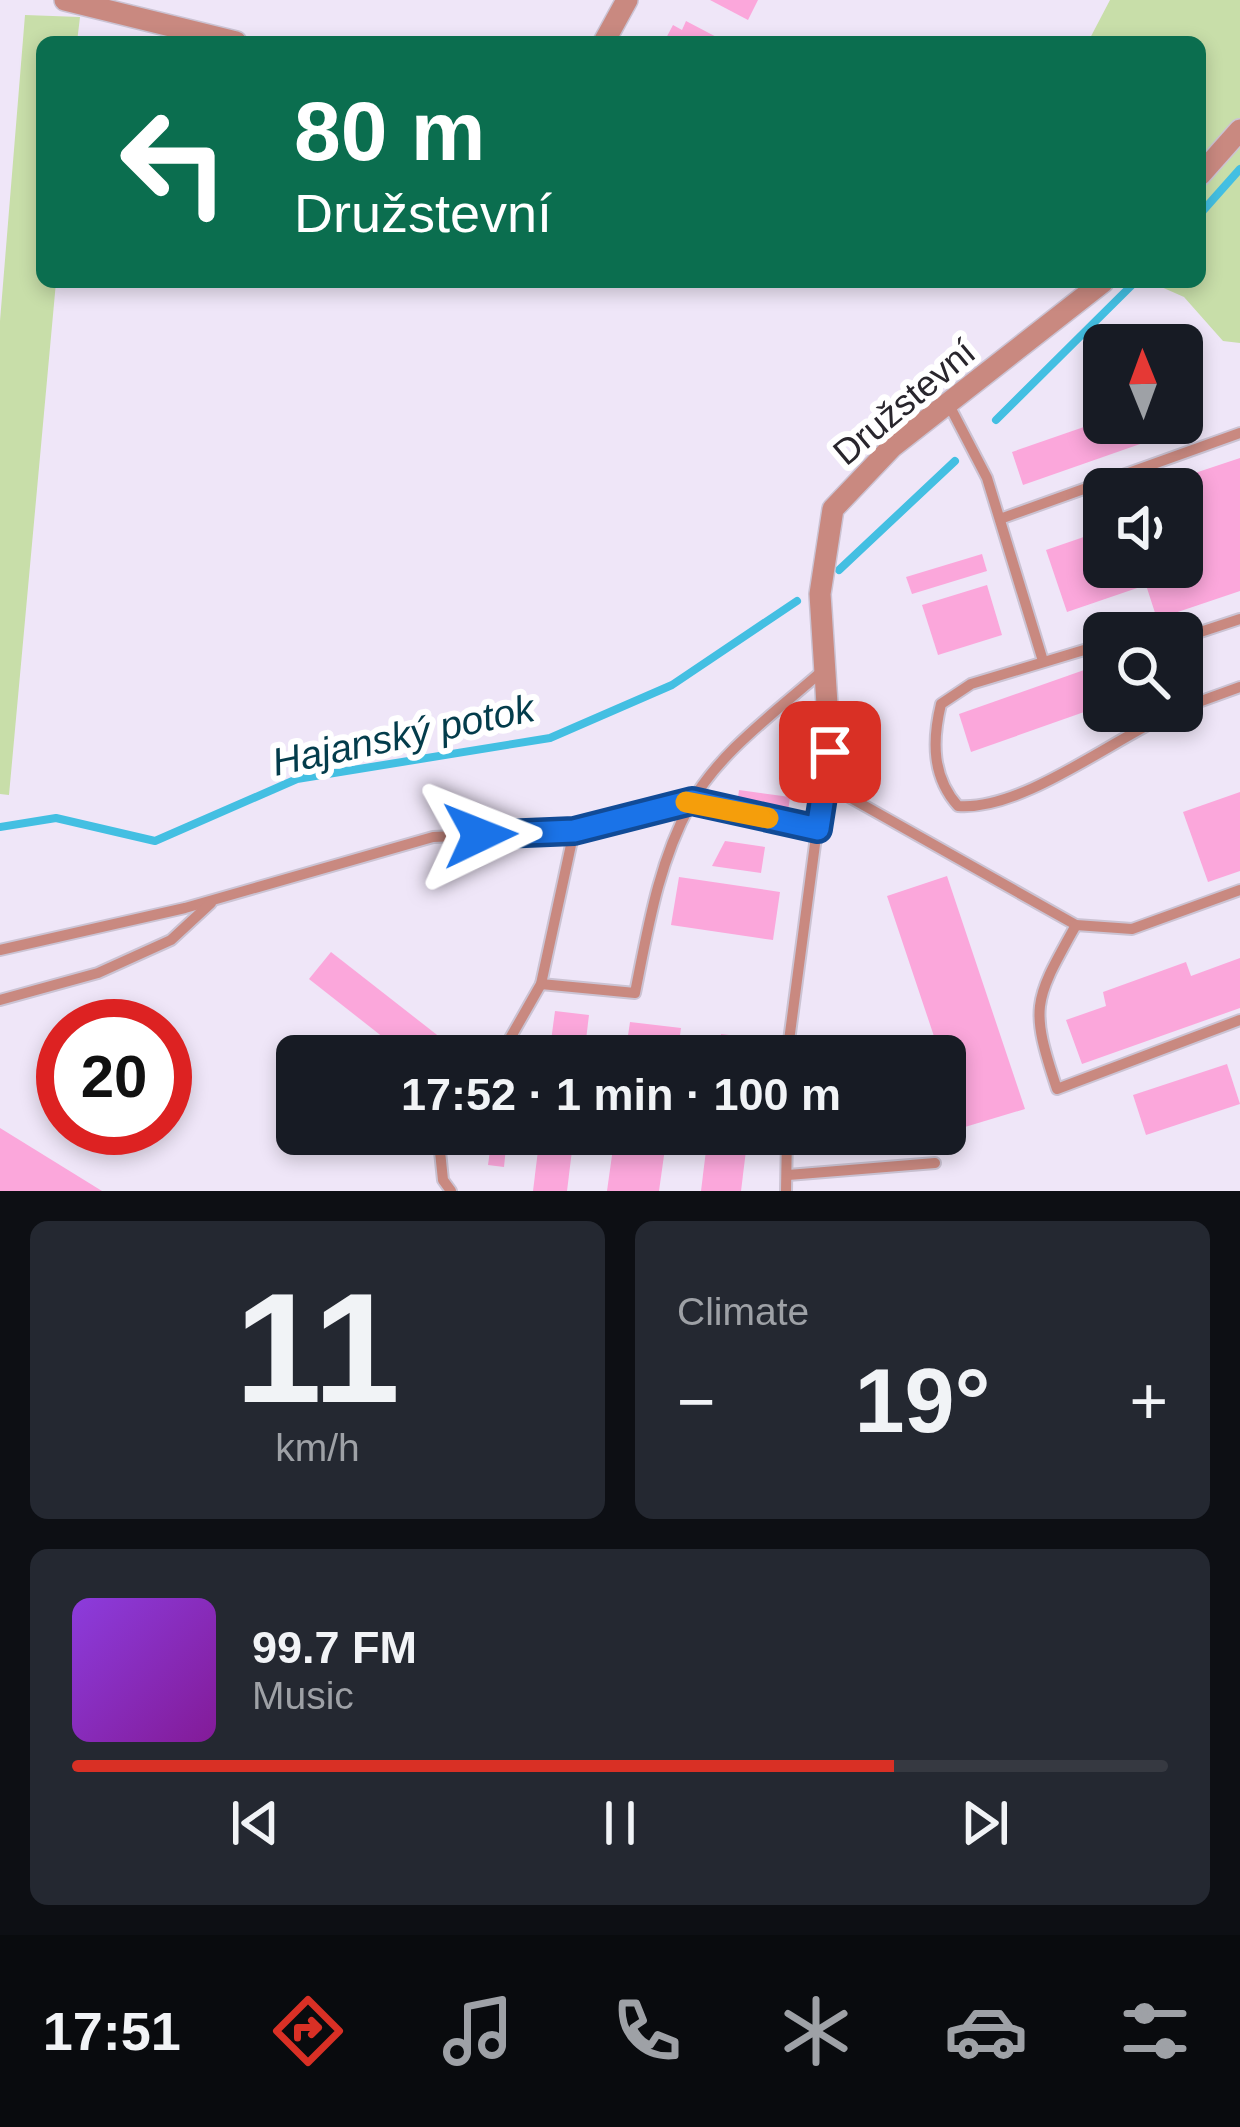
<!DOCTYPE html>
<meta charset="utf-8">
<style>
:root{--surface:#171b24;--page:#242831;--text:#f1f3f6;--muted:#9ea1a6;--line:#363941;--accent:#d93025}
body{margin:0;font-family:Arial,sans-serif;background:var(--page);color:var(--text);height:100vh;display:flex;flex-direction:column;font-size:45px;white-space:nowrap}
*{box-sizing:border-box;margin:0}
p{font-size:39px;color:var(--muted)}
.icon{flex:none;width:66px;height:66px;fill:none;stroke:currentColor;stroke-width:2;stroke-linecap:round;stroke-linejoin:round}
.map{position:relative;height:1191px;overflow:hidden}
.sheet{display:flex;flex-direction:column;gap:30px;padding:30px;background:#0d0f14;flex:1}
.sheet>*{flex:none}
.guide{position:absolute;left:36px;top:36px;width:1170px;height:252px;border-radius:18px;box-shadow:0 6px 18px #0003;background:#0b6e4f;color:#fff;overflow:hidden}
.needle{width:78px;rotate:359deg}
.controls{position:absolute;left:1083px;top:324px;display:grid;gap:24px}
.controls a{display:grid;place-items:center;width:120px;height:120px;border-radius:18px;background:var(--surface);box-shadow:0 6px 18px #0003;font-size:60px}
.speed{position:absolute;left:36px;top:999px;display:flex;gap:24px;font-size:60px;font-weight:700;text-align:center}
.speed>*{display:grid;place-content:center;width:156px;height:156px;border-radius:50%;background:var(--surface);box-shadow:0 6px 18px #0003;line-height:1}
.speed .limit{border:18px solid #d22;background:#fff;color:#111}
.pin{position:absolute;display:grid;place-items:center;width:102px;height:102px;color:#fff;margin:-51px;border-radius:24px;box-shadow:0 6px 18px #0006}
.me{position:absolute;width:132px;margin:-66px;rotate:88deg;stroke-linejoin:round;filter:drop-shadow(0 0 9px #0008)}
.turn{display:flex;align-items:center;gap:42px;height:252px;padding:0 60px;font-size:54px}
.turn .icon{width:156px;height:156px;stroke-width:2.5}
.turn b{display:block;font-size:84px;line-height:102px}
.big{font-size:90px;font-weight:800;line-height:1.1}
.sheet .card{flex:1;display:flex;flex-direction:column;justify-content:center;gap:18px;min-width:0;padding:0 42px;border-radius:18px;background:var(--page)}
.sheet .dial{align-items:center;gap:0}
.dial b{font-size:156px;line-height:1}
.song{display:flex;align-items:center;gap:36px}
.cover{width:144px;height:144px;border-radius:18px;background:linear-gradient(135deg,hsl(270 70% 55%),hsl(290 70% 35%))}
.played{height:12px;border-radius:6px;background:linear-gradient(90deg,var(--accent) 75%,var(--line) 75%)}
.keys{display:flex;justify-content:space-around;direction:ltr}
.heat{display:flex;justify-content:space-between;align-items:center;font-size:66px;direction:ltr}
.sheet .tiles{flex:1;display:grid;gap:30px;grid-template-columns:1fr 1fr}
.card:last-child{grid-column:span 2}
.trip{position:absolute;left:276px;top:1035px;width:690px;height:120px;border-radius:18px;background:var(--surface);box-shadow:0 6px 18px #0003;font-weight:800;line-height:120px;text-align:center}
.tab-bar{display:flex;height:192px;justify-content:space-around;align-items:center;background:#090b0e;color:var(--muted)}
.tab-bar .icon{width:84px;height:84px}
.tab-bar .active{color:var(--accent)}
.tab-bar b{font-size:54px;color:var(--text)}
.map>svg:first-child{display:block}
.green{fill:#c8dea9}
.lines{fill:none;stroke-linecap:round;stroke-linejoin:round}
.stream{stroke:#43bfe2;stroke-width:8}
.building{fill:#fba7db}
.lane-casing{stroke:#cbc3d3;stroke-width:14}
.street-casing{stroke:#cbc3d3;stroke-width:24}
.lane{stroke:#c98980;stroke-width:10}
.street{stroke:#c98980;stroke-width:21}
.route-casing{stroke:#114b97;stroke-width:30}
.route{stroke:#1a73e8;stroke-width:21}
.slow{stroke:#f59e0b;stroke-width:21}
.labels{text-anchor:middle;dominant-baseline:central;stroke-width:12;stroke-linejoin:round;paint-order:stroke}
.street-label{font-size:36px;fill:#29262d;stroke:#fff}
.water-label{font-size:39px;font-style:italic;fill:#033c4b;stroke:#fff}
</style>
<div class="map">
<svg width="1240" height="1191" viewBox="0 0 1240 1191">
<rect width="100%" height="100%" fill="#efe6f8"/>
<g class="green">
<path d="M1110 0H1240V343L1223 341 1184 297 1150 282H1200V42H1088Z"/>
<path d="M25 15 80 17 77 42H42V282H56L9 795 0 794V321Z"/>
</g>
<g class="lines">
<g class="stream">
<path d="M1200 214 1240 169"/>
<path d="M996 420 1135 282"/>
<path d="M839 570 955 461"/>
<path d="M0 827 56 818 155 841 297 779 550 738 672 685 797 601"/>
</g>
</g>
<g class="building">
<path d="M710 0H758L748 20Z"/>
<path d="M686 21 726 42H664L673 25 682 30Z"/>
<path d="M1104 420 1158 423 1163 436 1023 485 1012 452Z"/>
<path d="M1240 458V591L1157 619 1146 585 1067 612 1046 550 1104 530V567H1182V504L1195 500 1186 476Z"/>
<path d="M982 554 987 571 912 594 906 577Z"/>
<path d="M987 585 1002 635 938 655 922 605Z"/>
<path d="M1104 663V705L971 752 959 714Z"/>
<path d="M739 790 790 797 788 812 737 805Z"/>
<path d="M1240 792V871L1208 882 1183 812Z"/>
<path d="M725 841 765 847 761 873 712 866Z"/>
<path d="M947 876 1025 1109 945 1133V1113L958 1108 887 896Z"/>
<path d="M679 877 780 892 773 940 671 925Z"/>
<path d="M331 952 464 1056H407L309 979Z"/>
<path d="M1240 958V1008L1082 1064 1066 1020 1106 1006 1103 992 1186 962 1191 976Z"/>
<path d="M555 1011 589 1015 584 1056H549Z"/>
<path d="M630 1022 681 1028 677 1056H625Z"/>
<path d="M721 1034 761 1039 759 1056H718Z"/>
<path d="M1227 1064 1240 1104 1146 1135 1133 1095Z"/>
<path d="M0 1128 102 1191H0Z"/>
<path d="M540 1134H574L567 1191H533Z"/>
<path d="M615 1134H667L659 1191H607Z"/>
<path d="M708 1134H748L741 1191H701Z"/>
<path d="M492 1135 507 1137 504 1167 488 1165Z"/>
</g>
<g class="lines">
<defs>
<g id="lane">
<path d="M949 405 987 478 1043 661"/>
<path d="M1000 519 1240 433"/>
<path d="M1182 638 1240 619"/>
<path d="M1104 644 971 684 941 704C932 741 932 777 958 806 1022 811 1113 739 1175 711"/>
<path d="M1182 708 1240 687"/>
<path d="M826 784 1076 925 1132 929 1240 890"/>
<path d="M1076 925C1034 1001 1029 1005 1057 1089L1240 1020"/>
<path d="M0 950 185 908 433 837 574 831 692 801 817 829 787 1056"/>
<path d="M541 984 635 993C648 928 658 864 690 805 718 753 777 711 821 672"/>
<path d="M0 1000 98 973 171 940 211 903"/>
<path d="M500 1056 541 984 574 831"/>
<path d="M445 1134 439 1142 443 1180 451 1191"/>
<path d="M788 1175 935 1163"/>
<path d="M786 1191 787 1134"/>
</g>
<g id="street">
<path d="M65 0 236 42"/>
<path d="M604 42 627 0"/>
<path d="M1200 175 1240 130"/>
<path d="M817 829 830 752 820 594 833 509 892 447 1103 282"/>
</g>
</defs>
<use href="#lane" class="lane-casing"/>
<use href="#street" class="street-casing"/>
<use href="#lane" class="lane"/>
<use href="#street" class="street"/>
</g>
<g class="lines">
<defs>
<path id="route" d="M480 835 574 831 692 801 818 829 830 752"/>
</defs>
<use href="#route" class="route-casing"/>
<use href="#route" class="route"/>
<path class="slow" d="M686 802 768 818"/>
</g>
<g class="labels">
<g class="street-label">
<text transform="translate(904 402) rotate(-40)">Družstevní</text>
</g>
<g class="water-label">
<text transform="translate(403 735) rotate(-12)">Hajanský potok</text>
</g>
</g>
</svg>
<div class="controls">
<a><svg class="needle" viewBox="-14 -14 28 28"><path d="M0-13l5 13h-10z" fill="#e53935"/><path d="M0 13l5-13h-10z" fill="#9ea1a6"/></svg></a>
<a><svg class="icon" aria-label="sound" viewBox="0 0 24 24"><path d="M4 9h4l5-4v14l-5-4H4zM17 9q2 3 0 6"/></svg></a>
<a><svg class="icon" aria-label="search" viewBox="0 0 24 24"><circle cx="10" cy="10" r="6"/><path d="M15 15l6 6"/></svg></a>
</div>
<div class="speed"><div class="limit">20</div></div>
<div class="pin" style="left:830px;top:752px;background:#d93025"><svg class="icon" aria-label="arrive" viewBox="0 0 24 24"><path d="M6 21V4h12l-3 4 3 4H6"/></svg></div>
<svg class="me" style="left:480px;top:835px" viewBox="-20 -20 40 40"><path d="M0-17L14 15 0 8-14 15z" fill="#1a73e8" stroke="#fff" stroke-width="4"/></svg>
<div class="trip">17:52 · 1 min · 100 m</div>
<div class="guide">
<div class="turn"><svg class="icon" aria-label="left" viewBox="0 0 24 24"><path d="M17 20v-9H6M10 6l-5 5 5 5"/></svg><div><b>80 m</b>Družstevní</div></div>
</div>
</div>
<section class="sheet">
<div class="tiles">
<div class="card dial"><b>11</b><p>km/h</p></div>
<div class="card"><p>Climate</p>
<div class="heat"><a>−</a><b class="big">19°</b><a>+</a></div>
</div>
<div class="card">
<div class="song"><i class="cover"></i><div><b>99.7 FM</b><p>Music</p></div></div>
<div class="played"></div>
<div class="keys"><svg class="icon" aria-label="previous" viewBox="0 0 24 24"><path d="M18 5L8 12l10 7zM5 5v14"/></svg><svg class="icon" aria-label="pause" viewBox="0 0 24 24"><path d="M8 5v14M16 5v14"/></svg><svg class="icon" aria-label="next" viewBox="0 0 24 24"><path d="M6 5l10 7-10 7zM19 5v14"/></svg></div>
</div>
</div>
</section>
<nav class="tab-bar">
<b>17:51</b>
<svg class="icon active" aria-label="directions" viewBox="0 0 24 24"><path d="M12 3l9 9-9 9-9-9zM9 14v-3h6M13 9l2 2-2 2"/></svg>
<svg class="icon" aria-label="music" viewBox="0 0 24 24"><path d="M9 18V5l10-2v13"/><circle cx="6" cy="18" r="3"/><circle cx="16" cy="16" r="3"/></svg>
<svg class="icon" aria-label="phone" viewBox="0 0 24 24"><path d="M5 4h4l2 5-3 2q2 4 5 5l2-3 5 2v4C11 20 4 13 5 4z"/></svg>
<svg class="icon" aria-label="climate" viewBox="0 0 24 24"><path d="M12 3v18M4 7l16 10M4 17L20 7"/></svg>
<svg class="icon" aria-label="car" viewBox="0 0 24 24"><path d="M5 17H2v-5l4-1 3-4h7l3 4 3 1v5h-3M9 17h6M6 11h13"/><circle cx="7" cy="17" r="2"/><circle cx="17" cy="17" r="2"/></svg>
<svg class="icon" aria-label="filters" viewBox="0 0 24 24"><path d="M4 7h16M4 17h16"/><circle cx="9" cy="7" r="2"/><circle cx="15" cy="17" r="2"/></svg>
</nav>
